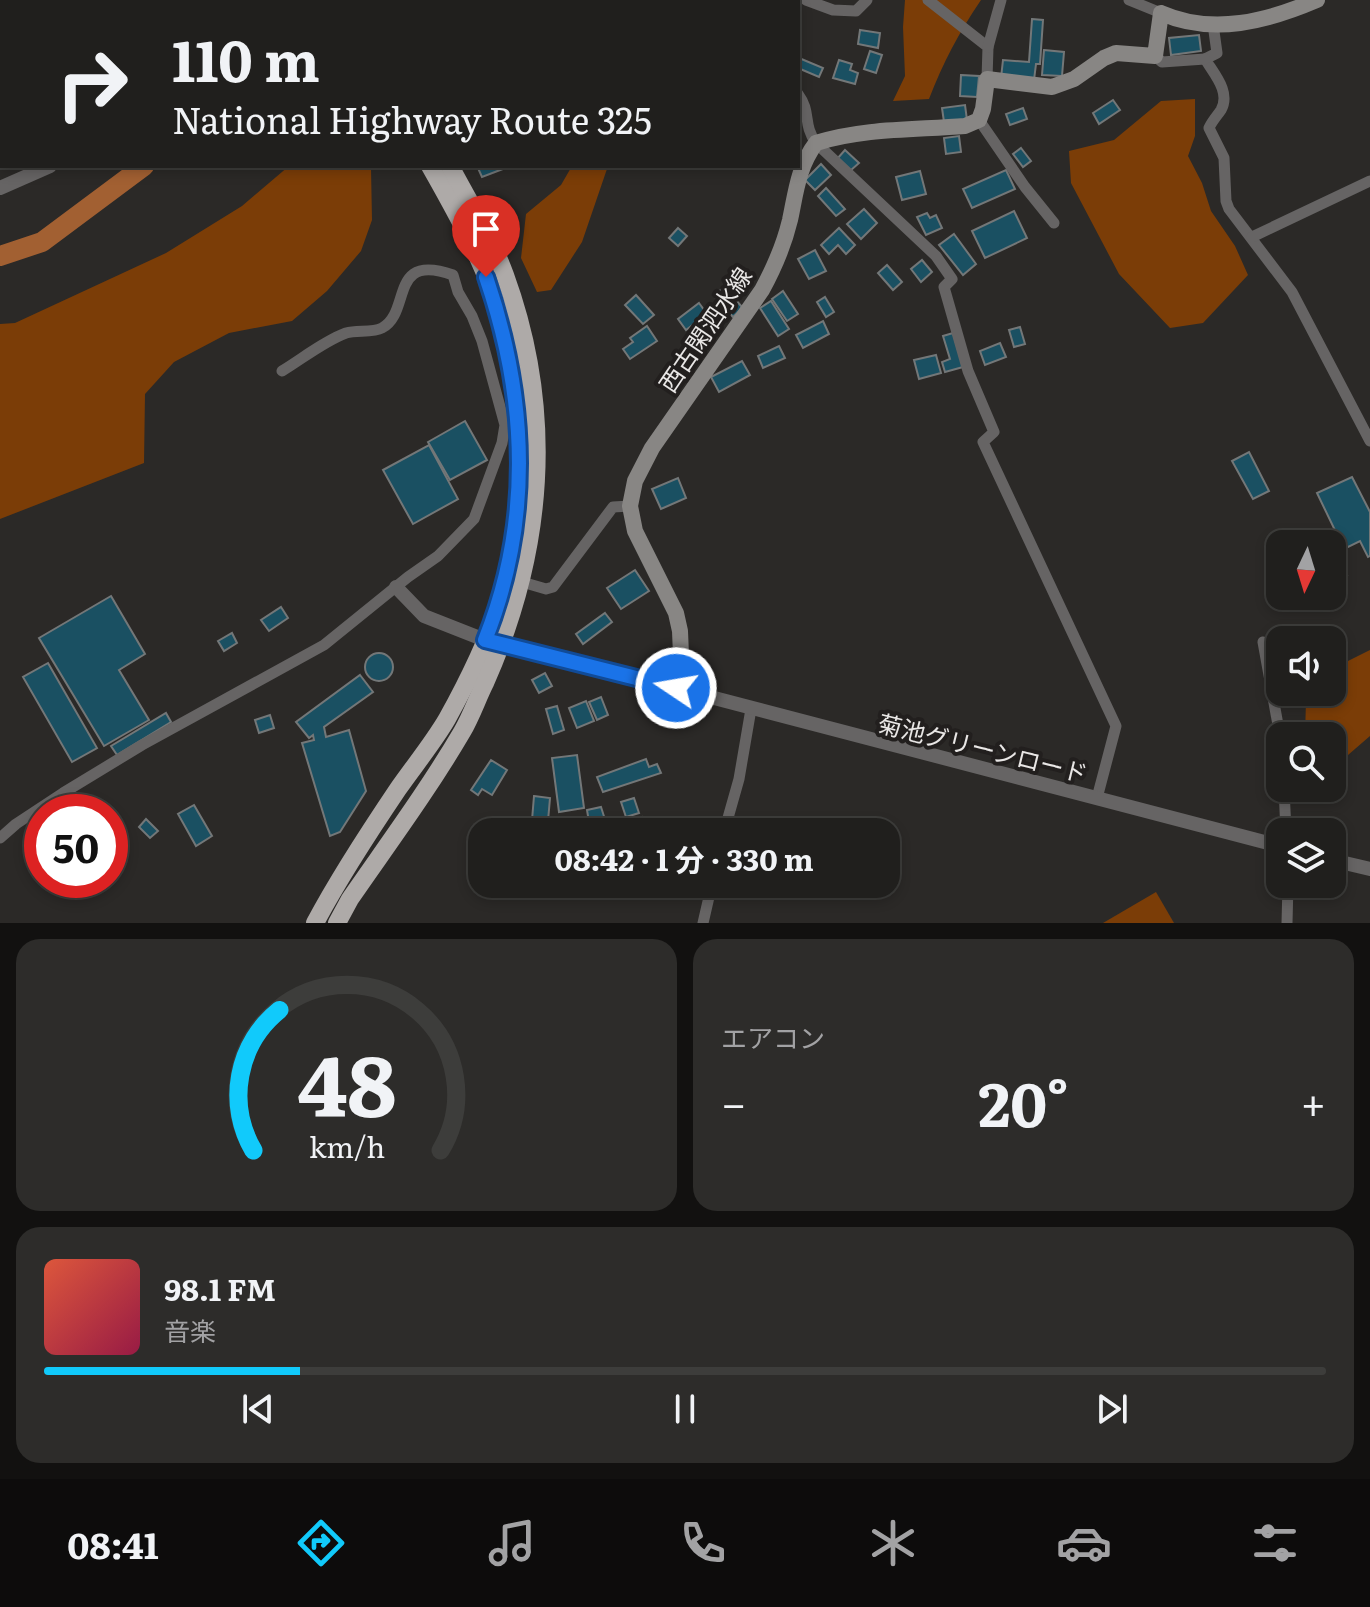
<!DOCTYPE html>
<html lang="ja">
<meta charset="utf-8">
<style>
:root{--surface:#201f1d;--page:#2d2c2a;--text:#f1f3f6;--muted:#a2a2a4;--line:#3d3d3b;--accent:#11cafb}
body{margin:0;font-family:Literata,"Noto Sans JP",serif;background:var(--page);color:var(--text);height:100vh;display:flex;flex-direction:column;font-size:30px;white-space:nowrap}
*{box-sizing:border-box;margin:0}
p{font-size:26px;color:var(--muted)}
.icon{flex:none;width:44px;height:44px;fill:none;stroke:currentColor;stroke-width:2;stroke-linecap:round;stroke-linejoin:round}
.map{position:relative;height:923px;overflow:hidden}
.side{display:flex;flex-direction:column;gap:16px;padding:16px;background:#121110;flex:1}
.side>*{flex:none}
.hud{position:absolute;left:0px;top:0px;width:800px;height:168px;box-shadow:0 4px 12px #0003,0 0 0 2px var(--line);background:#201f1d;color:var(--text);overflow:hidden}
.needle{width:52px;rotate:184deg}
.tools{position:absolute;left:1266px;top:530px;display:grid;gap:16px}
.tools a{display:grid;place-items:center;width:80px;height:80px;border-radius:16px;background:var(--surface);box-shadow:0 4px 12px #0003,0 0 0 2px var(--line);font-size:40px}
.speed{position:absolute;left:24px;top:794px;display:flex;gap:16px;font-size:40px;font-weight:700;text-align:center}
.speed>*{display:grid;place-content:center;width:104px;height:104px;border-radius:50%;background:var(--surface);box-shadow:0 4px 12px #0003,0 0 0 2px var(--line);line-height:1}
.speed .limit{border:12px solid #d22;background:#fff;color:#111}
.pin{position:absolute;display:grid;place-items:center;width:68px;height:68px;color:#fff;margin:-82px -34px;border-radius:50% 50% 50% 0;rotate:-45deg;box-shadow:0 0 8px #0007}
.pin .icon{rotate:45deg}
.me{position:absolute;width:88px;margin:-44px;rotate:282deg;stroke-linejoin:round;filter:drop-shadow(0 0 6px #0008)}
.turn{display:flex;align-items:center;gap:28px;height:168px;padding:0 40px;font-size:36px}
.turn .icon{width:104px;height:104px;stroke-width:2.5}
.turn b{display:block;font-size:56px;line-height:68px}
.big{font-size:60px;font-weight:700;line-height:1.1}
.side .card{flex:1;display:flex;flex-direction:column;justify-content:center;gap:12px;min-width:0;padding:0 28px;border-radius:24px;background:var(--page)}
.side .dial{align-items:center;gap:0}
.dial svg{height:208px;overflow:visible;fill:none;stroke:var(--line);stroke-width:7;stroke-linecap:round;text-anchor:middle}
.dial text{fill:var(--text);stroke:none}
.song{display:flex;align-items:center;gap:24px}
.cover{width:96px;height:96px;border-radius:12px;background:linear-gradient(135deg,hsl(10 70% 55%),hsl(340 70% 35%))}
.played{height:8px;border-radius:4px;background:linear-gradient(90deg,var(--accent) 20%,var(--line) 20%)}
.keys{display:flex;justify-content:space-around;direction:ltr}
.heat{display:flex;justify-content:space-between;align-items:center;font-size:44px;direction:ltr}
.side .tiles{flex:1;display:grid;gap:16px;grid-template-columns:1fr 1fr}
.card:last-child{grid-column:span 2}
.trip{position:absolute;left:468px;top:818px;width:432px;height:80px;border-radius:24px;background:var(--surface);box-shadow:0 4px 12px #0003,0 0 0 2px var(--line);font-weight:700;line-height:80px;text-align:center}
.tabs{display:flex;height:128px;justify-content:space-around;align-items:center;background:#0d0c0c;color:var(--muted)}
.tabs .icon{width:56px;height:56px}
.tabs .active{color:var(--accent)}
.tabs b{font-size:36px;color:var(--text)}
.map>svg:first-child{display:block}
.forest{fill:#7b3d07}
.lines{fill:none;stroke-linecap:round;stroke-linejoin:round}
.river{stroke:#a26032;stroke-width:20}
.building{fill:#1a5062;stroke:#737778;stroke-width:2}
.minor{stroke:#666464;stroke-width:11}
.tertiary{stroke:#666464;stroke-width:14}
.secondary{stroke:#888684;stroke-width:16}
.trunk{stroke:#aeaaa8;stroke-width:18}
.trunk-bridge{stroke:#aeaaa8;stroke-width:18}
.route-casing{stroke:#114b97;stroke-width:20}
.route{stroke:#1a73e8;stroke-width:14}
.labels{text-anchor:middle;dominant-baseline:central;stroke-width:8;stroke-linejoin:round;paint-order:stroke}
.street-label{font-size:24px;fill:#e9e7e6;stroke:#221f1e}
</style>
<div class="map">
<svg width="1370" height="923" viewBox="0 0 1370 923">
<rect width="100%" height="100%" fill="#2b2927"/>
<g class="forest">
<path d="M905 0H981C959 32 943 63 929 99L893 101 905 76 903 27Z"/>
<path d="M1195 99V136L1188 156 1202 183 1211 211 1235 246 1248 275 1203 323 1170 328 1119 274 1071 183 1069 151 1114 140 1161 101Z"/>
<path d="M289 166 371 168 372 220 361 251 327 291 292 321 229 333 174 362 145 394 144 463 0 519V324L15 323 166 253 242 206Z"/>
<path d="M572 166H608L582 242 551 290 537 292 521 258 526 214 561 185Z"/>
<path d="M1370 650V736L1348 755 1332 749V736H1305L1306 700 1314 692H1332V672L1338 666Z"/>
<path d="M1156 892 1174 923H1103Z"/>
</g>
<g class="lines">
<g class="river">
<path d="M418 2 421 0"/>
<path d="M0 256 42 242 144 166"/>
</g>
</g>
<g class="building">
<path d="M1032 19 1043 20 1040 64H1036L1034 80 1001 78 1003 60 1029 62Z"/>
<path d="M860 30 880 33 878 48 858 44Z"/>
<path d="M1199 35 1201 51 1171 55 1169 38Z"/>
<path d="M1044 50 1064 52 1062 76 1042 75Z"/>
<path d="M870 51 882 55 876 73 864 69Z"/>
<path d="M799 58 823 68 819 77 798 68Z"/>
<path d="M839 60 852 64 850 70 858 73 855 84 833 78Z"/>
<path d="M961 75 979 76 977 97 960 96Z"/>
<path d="M1113 100 1120 110 1099 124 1093 113Z"/>
<path d="M965 105 967 120 944 122 942 108Z"/>
<path d="M1023 108 1027 119 1010 125 1006 114Z"/>
<path d="M959 136 961 152 946 154 944 138Z"/>
<path d="M1021 148 1031 161 1023 167 1013 154Z"/>
<path d="M845 150 859 163 850 171 837 159Z"/>
<path d="M821 164 831 175 815 190 805 180Z"/>
<path d="M477 166H507L508 167 482 177Z"/>
<path d="M1006 170 1015 189 972 208 963 189Z"/>
<path d="M920 171 926 194 902 200 896 177Z"/>
<path d="M826 188 845 209 836 216 818 196Z"/>
<path d="M864 209 877 223 861 239 847 224Z"/>
<path d="M1014 211 1027 238 985 258 972 231Z"/>
<path d="M927 213 930 218 936 215 942 228 926 235 917 217Z"/>
<path d="M678 228 687 236 678 246 669 238Z"/>
<path d="M839 228 855 245 846 254 838 245 829 254 821 245Z"/>
<path d="M954 234 976 264 963 275 939 245Z"/>
<path d="M815 250 826 271 809 279 798 259Z"/>
<path d="M922 260 932 272 921 282 911 269Z"/>
<path d="M887 265 902 282 893 290 878 273Z"/>
<path d="M724 287 743 308 733 317 714 296Z"/>
<path d="M783 291 798 314 787 321 772 299Z"/>
<path d="M636 295 654 315 643 324 625 305Z"/>
<path d="M825 297 834 312 826 317 817 302Z"/>
<path d="M771 301 789 329 778 336 760 308Z"/>
<path d="M699 303 707 314 686 330 678 319Z"/>
<path d="M823 321 829 334 803 348 796 335Z"/>
<path d="M647 326 657 341 630 359 623 349 633 342 630 338Z"/>
<path d="M1020 327 1025 344 1014 347 1009 330Z"/>
<path d="M703 328 710 337 693 349 687 340Z"/>
<path d="M953 333 963 367 945 372 942 362 950 359 943 336Z"/>
<path d="M1000 343 1006 357 985 365 980 351Z"/>
<path d="M779 346 785 358 763 368 758 356Z"/>
<path d="M936 355 941 373 919 379 914 360Z"/>
<path d="M742 361 750 375 719 392 711 377Z"/>
<path d="M465 421 487 460 450 480 428 442Z"/>
<path d="M429 445 458 499 413 524 383 470Z"/>
<path d="M1249 452 1269 491 1253 499 1232 461Z"/>
<path d="M1352 477 1370 512V556L1368 557 1360 541 1344 549 1317 493Z"/>
<path d="M678 478 686 498 661 509 652 489Z"/>
<path d="M1337 556 1347 575 1332 583V559Z"/>
<path d="M635 570 649 591 621 609 607 588Z"/>
<path d="M111 596 145 654 119 670 149 720 104 746 39 638Z"/>
<path d="M281 607 288 618 269 631 261 620Z"/>
<path d="M605 613 612 622 583 644 576 634Z"/>
<path d="M232 633 237 643 224 651 218 641Z"/>
<circle cx="379" cy="667" r="14"/>
<path d="M48 663 97 748 72 762 23 677Z"/>
<path d="M545 673 552 686 539 693 532 680Z"/>
<path d="M360 675 373 692 324 727 326 737 349 730 366 791 340 832 330 836 302 743 314 740 313 735 309 738 296 722Z"/>
<path d="M601 697 608 715 597 720 589 702Z"/>
<path d="M586 701 594 721 577 728 569 708Z"/>
<path d="M557 706 564 730 553 734 546 709Z"/>
<path d="M166 713 171 722 117 755 111 746Z"/>
<path d="M270 715 274 728 259 733 255 720Z"/>
<path d="M577 755 584 808 559 812 552 758Z"/>
<path d="M646 759 649 767 657 764 661 773 603 792 597 777Z"/>
<path d="M491 760 507 770 492 795 482 789 478 795 471 790Z"/>
<path d="M534 796 550 798 548 821 532 820Z"/>
<path d="M634 798 639 813 626 817 621 802Z"/>
<path d="M194 805 212 836 196 846 178 814Z"/>
<path d="M601 807 609 832H603L600 820 589 822 587 810Z"/>
<path d="M642 817 647 832H623L621 825Z"/>
<path d="M146 819 158 831 150 838 139 827Z"/>
</g>
<g class="lines">
<g class="minor">
<path d="M296 0 297 2"/>
<path d="M656 0 660 2"/>
<path d="M806 0 833 10 856 11 867 0"/>
<path d="M928 0 988 47 987 79"/>
<path d="M1129 0 1161 13"/>
<path d="M492 2 495 0"/>
<path d="M1213 24 1217 53 1205 59C1214 74 1231 92 1221 110 1217 116 1212 121 1209 128L1224 158 1226 201 1229 209 1292 292 1370 441"/>
<path d="M988 47 1001 0"/>
<path d="M1155 56 1162 62 1205 59"/>
<path d="M798 94C812 113 802 123 816 143L936 256 952 279 944 287 968 371 994 432 983 442 1116 726 1097 798"/>
<path d="M979 120 1025 187 1054 223"/>
<path d="M1252 237 1370 181"/>
<path d="M522 582 546 589 553 587 613 507 630 506"/>
<path d="M1263 642 1280 736"/>
<path d="M1284 788 1286 832"/>
<path d="M724 832 739 779 751 709"/>
<path d="M0 838 16 824 63 793 142 745 324 645 408 577 438 556 474 519 502 443 505 425 482 341 472 316 458 292 453 275C388 252 412 312 382 328 373 333 357 330 346 333 324 341 302 359 282 371"/>
<path d="M703 923 712 884"/>
<path d="M1287 923 1288 884"/>
</g>
<g class="tertiary">
<path d="M0 188 50 166"/>
<path d="M396 587 424 616 485 640"/>
<path d="M676 688 1280 846"/>
<path d="M1332 860 1370 869"/>
</g>
<path class="secondary" d="M489 641 676 688 681 655 680 631 676 613 635 531 630 506 635 481 652 448 762 290C774 268 784 245 790 220 796 192 798 167 816 143 864 128 915 130 965 126L979 120 983 109 987 79 1052 87 1074 79 1104 58 1116 53 1155 56 1161 13C1213 36 1268 21 1317 0"/>
<g class="trunk">
<path d="M328 0 330 2"/>
<path d="M315 923C340 876 369 832 398 789 414 766 433 743 447 719 467 683 487 642 500 603 526 518 526 411 503 326 488 269 459 217 430 166"/>
<path d="M337 923 350 899C388 844 428 790 462 732 471 717 477 699 485 683 544 551 555 412 505 275 491 237 469 202 450 166"/>
</g>
<path class="trunk-bridge" d="M352 0 354 2"/>
</g>
<g class="lines">
<defs>
<path id="route" d="M486 277C527 397 533 520 485 640L676 688"/>
</defs>
<use href="#route" class="route-casing"/>
<use href="#route" class="route"/>
</g>
<g class="labels">
<g class="street-label">
<text transform="translate(704 329) rotate(-56)">西古閑泗水線</text>
<text transform="translate(983 747) rotate(14)">菊池グリーンロード</text>
</g>
</g>
</svg>
<div class="tools">
<a><svg class="needle" viewBox="-14 -14 28 28"><path d="M0-13l5 13h-10z" fill="#e53935"/><path d="M0 13l5-13h-10z" fill="#a2a2a4"/></svg></a>
<a><svg class="icon" aria-label="sound" viewBox="0 0 24 24"><path d="M4 9h4l5-4v14l-5-4H4zM17 9q2 3 0 6"/></svg></a>
<a><svg class="icon" aria-label="search" viewBox="0 0 24 24"><circle cx="10" cy="10" r="6"/><path d="M15 15l6 6"/></svg></a>
<a><svg class="icon" aria-label="layers" viewBox="0 0 24 24"><path d="M12 4l9 5-9 5-9-5zM3 14l9 5 9-5"/></svg></a>
</div>
<div class="speed"><div class="limit">50</div></div>
<div class="pin" style="left:486px;top:277px;background:#d93025"><svg class="icon" aria-label="arrive" viewBox="0 0 24 24"><path d="M6 21V4h12l-3 4 3 4H6"/></svg></div>
<svg class="me" style="left:676px;top:688px" viewBox="-20 -20 40 40"><circle r="17" fill="#1a73e8" stroke="#fff" stroke-width="3"/><path d="M0-11L8 9 0 5-8 9z" fill="#fff"/></svg>
<div class="trip">08:42 · 1 分 · 330 m</div>
<div class="hud">
<div class="turn"><svg class="icon" aria-label="right" viewBox="0 0 24 24"><path d="M7 20v-9h11M14 6l5 5-5 5"/></svg><div><b>110 m</b>National Highway Route 325</div></div>
</div>
</div>
<section class="side">
<div class="tiles">
<div class="card dial"><svg viewBox="0 0 100 80">
<path d="M14 69A42 42 0 1 1 86 69"/>
<path d="M14 69A42 42 0 0 1 24 15" stroke="#11cafb"/>
<text x="50" y="56" font-size="32" font-weight="700">48</text>
<text x="50" y="72" font-size="11">km/h</text>
</svg></div>
<div class="card"><p>エアコン</p>
<div class="heat"><a>−</a><b class="big">20°</b><a>+</a></div>
</div>
<div class="card">
<div class="song"><i class="cover"></i><div><b>98.1 FM</b><p>音楽</p></div></div>
<div class="played"></div>
<div class="keys"><svg class="icon" aria-label="previous" viewBox="0 0 24 24"><path d="M18 5L8 12l10 7zM5 5v14"/></svg><svg class="icon" aria-label="pause" viewBox="0 0 24 24"><path d="M8 5v14M16 5v14"/></svg><svg class="icon" aria-label="next" viewBox="0 0 24 24"><path d="M6 5l10 7-10 7zM19 5v14"/></svg></div>
</div>
</div>
</section>
<nav class="tabs">
<b>08:41</b>
<svg class="icon active" aria-label="directions" viewBox="0 0 24 24"><path d="M12 3l9 9-9 9-9-9zM9 14v-3h6M13 9l2 2-2 2"/></svg>
<svg class="icon" aria-label="music" viewBox="0 0 24 24"><path d="M9 18V5l10-2v13"/><circle cx="6" cy="18" r="3"/><circle cx="16" cy="16" r="3"/></svg>
<svg class="icon" aria-label="phone" viewBox="0 0 24 24"><path d="M5 4h4l2 5-3 2q2 4 5 5l2-3 5 2v4C11 20 4 13 5 4z"/></svg>
<svg class="icon" aria-label="climate" viewBox="0 0 24 24"><path d="M12 3v18M4 7l16 10M4 17L20 7"/></svg>
<svg class="icon" aria-label="car" viewBox="0 0 24 24"><path d="M5 17H2v-5l4-1 3-4h7l3 4 3 1v5h-3M9 17h6M6 11h13"/><circle cx="7" cy="17" r="2"/><circle cx="17" cy="17" r="2"/></svg>
<svg class="icon" aria-label="filters" viewBox="0 0 24 24"><path d="M4 7h16M4 17h16"/><circle cx="9" cy="7" r="2"/><circle cx="15" cy="17" r="2"/></svg>
</nav>
